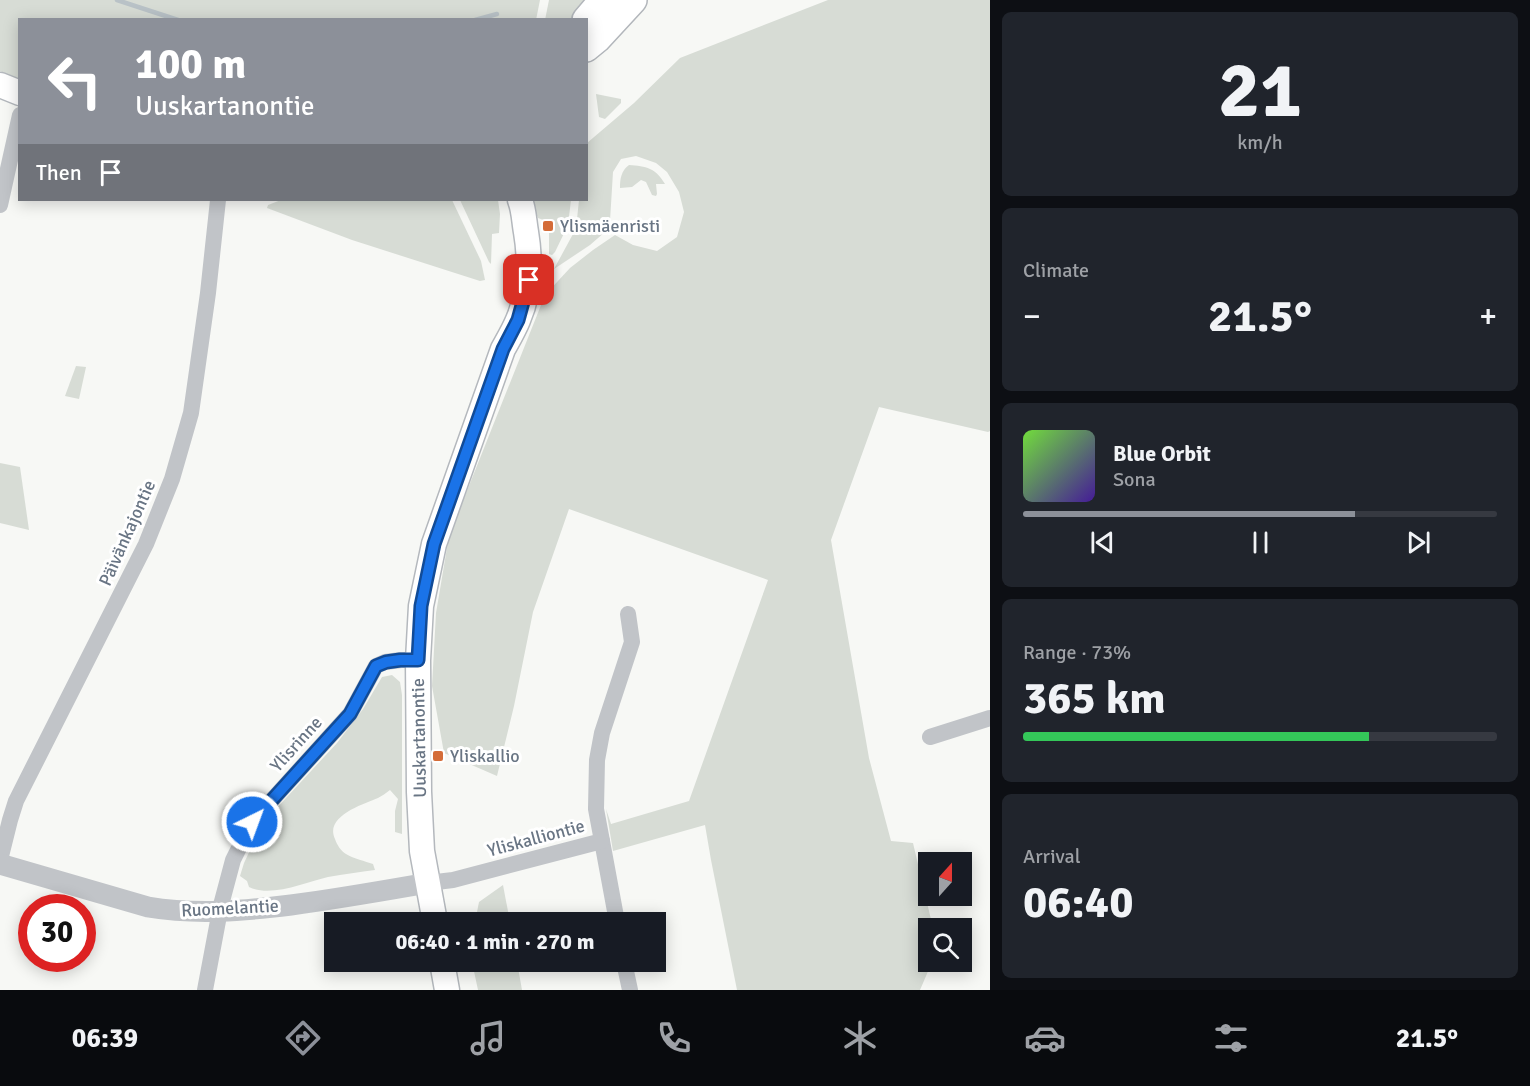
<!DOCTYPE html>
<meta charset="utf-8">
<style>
:root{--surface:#171b24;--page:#20242c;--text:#f1f3f6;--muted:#9ea1a6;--line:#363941;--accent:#8c9099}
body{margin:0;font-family:Signika,sans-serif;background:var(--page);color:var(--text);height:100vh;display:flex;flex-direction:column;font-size:22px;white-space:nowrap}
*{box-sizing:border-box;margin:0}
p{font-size:20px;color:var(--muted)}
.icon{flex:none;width:33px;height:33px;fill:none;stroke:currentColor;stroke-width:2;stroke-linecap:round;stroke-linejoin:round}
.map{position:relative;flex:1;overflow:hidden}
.panel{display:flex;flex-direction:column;gap:12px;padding:12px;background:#0d0f14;width:540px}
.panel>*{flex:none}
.banner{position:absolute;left:18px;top:18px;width:570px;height:183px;border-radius:0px;box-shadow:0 3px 15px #0003;background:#8c9099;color:#fff;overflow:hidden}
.needle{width:39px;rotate:21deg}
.buttons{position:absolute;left:918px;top:852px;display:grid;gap:12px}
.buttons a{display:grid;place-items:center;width:54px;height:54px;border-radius:0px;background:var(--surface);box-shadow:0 3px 15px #0003;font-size:30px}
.speed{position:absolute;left:18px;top:894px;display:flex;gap:12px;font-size:30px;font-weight:700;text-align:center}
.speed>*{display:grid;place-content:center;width:78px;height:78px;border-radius:50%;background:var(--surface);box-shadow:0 3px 15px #0003;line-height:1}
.speed .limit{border:9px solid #d22;background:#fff;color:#111}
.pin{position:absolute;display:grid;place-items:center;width:51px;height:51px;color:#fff;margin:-26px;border-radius:12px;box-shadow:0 3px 9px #0006}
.me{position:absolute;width:66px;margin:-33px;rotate:42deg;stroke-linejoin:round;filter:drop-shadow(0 0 4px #0008)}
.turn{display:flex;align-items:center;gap:21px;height:126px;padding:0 18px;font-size:27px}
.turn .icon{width:78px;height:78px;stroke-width:2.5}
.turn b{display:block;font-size:42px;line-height:51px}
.then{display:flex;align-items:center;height:57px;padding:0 18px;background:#0003;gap:12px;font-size:22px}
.big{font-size:45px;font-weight:700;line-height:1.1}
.panel .tile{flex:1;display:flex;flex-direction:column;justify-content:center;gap:9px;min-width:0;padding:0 21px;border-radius:9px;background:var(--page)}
.panel .dial{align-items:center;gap:0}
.dial b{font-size:78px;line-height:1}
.song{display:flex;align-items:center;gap:18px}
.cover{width:72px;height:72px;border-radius:9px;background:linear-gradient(135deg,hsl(100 70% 55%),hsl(260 70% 35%))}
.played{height:6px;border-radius:3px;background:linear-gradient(90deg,var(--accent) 70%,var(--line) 70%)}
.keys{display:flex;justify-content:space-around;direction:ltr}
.heat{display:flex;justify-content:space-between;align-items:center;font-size:33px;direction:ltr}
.charge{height:9px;border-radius:4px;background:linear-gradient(90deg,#34c759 73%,var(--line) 0)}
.trip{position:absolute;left:324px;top:912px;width:342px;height:60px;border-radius:0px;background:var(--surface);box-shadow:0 3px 15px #0003;font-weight:700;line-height:60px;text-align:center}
.tab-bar{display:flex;height:96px;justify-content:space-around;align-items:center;background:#090b0e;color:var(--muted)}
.tab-bar .icon{width:42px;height:42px}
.tab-bar .active{color:var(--accent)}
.tab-bar b{font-size:27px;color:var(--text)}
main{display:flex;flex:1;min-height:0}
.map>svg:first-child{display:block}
.green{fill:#d7dcd5}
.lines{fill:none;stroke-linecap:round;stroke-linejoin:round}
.stream{stroke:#b9c2c7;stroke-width:4.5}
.secondary-casing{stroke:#b4b8bd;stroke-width:27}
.primary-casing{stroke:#b2b6bb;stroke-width:30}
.minor{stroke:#c1c4c8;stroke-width:16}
.tertiary{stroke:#c1c4c8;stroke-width:21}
.secondary{stroke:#fff;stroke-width:24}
.primary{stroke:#fff;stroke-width:27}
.route-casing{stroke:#114b97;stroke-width:15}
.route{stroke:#1a73e8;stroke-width:10}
.poi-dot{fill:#d46c38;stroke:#fff;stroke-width:2}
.labels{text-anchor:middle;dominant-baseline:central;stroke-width:6;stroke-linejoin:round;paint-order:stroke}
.poi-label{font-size:18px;fill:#697584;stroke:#fff;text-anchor:start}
.street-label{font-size:18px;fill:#697584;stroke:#fff}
</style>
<main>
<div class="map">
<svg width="990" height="990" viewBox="0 0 990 990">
<rect width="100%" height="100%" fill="#f7f8f5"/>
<g class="green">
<path d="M0 0H540L536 20H20L19 80 0 71Z"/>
<path d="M549 0H592L576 19 545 20Z"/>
<path d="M828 0H990V431L988 432 879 407 831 540 869 758 891 841 913 843 933 928H928V962H932L920 990H737L711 860 705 825 613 851 606 809 611 824 689 801 768 580 569 509 533 612 514 706 497 776 444 753 432 686 436 613 449 536 545 295 570 268 593 250 615 235 633 245 657 251 677 237 684 212 679 192 667 172 656 163 636 156 621 159 613 172 610 221 605 232 590 245 554 269 573 234 577 219 579 200H586L587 143 634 103 680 58Z"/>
<path d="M596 94 621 99V103L605 119 599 117Z"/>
<path d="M629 165C646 166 656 168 665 184H656L657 194 656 196 652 195 646 182 641 180 632 187 620 188C620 179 621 171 629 165Z"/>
<path d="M281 200H452L481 261 485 280 480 281 352 240 267 208 268 205Z"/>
<path d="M460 200H498L500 214 499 233 492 234 491 264 489 262Z"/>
<path d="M530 200H571L568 225 555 252 552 255 549 254V233L551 232 550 224H546V221L538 218Z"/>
<path d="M76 366 86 367 79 399 65 396Z"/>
<path d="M0 463 20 467 29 530 0 523Z"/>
<path d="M392 675 400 682 402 695V834L395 832V811L398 799 390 790C386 793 382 796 378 798 364 804 324 816 335 839 337 845 341 851 346 854 354 859 365 861 373 864L375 870C360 872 344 874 328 877 306 882 271 898 249 887L247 881 240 876 244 863 260 829 273 812 337 743 363 709 382 677Z"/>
<path d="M503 885 510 922H475L479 902Z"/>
<path d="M472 962H517L522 990H478Z"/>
</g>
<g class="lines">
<g class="stream">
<path d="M117 0 178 20"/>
<path d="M475 20 497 14"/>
</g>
<defs>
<g id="secondary">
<path d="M0 85 20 93"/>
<path d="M435 922 422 851 419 792 418 660 421 606 434 544 503 349C508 340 514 330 518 320 530 292 531 262 526 232 524 221 524 210 520 200"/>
<path d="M442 962 447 990"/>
</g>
<g id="primary">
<path d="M586 20 603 0"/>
<path d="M586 48 597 39 633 0"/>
</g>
</defs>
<use href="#secondary" class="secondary-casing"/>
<use href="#primary" class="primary-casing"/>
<g class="minor">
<path d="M0 205 20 115"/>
<path d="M930 737 990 718"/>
<path d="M602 841 617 922"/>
<path d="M0 860 10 820 16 801 146 544 172 479 191 413 208 293 218 200"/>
<path d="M428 883 453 880 602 841 596 809 597 760 602 733 632 642 628 614"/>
<path d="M624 962 630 990"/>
<path d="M205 990 221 905 233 860 252 822 350 714 376 666 385 662 401 660H418"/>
</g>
<path class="tertiary" d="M0 864 148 907C196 915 243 911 291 905 337 899 382 891 428 883"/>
<use href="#secondary" class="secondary"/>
<use href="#primary" class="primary"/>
</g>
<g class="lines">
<defs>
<path id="route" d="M252 822 350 714 376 666 386 662 400 660H418L421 606 434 544 503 349 518 320 529 280"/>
</defs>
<use href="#route" class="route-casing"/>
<use href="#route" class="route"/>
</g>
<g class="poi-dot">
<rect x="542" y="220" width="12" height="12" rx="3"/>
<rect x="432" y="750" width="12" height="12" rx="3"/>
</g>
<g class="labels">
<g class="poi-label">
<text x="560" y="226">Ylismäenristi</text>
<text x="450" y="756">Yliskallio</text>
</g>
<g class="street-label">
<text transform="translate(127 533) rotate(-66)">Päivänkajontie</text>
<text transform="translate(419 738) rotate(-91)">Uuskartanontie</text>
<text transform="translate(296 744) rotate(-48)">Ylisrinne</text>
<text transform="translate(536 838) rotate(-15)">Yliskalliontie</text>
<text transform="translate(230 908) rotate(-3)">Ruomelantie</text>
</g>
</g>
</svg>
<div class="buttons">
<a><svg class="needle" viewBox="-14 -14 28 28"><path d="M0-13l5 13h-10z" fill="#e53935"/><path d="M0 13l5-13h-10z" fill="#9ea1a6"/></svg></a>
<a><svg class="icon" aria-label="search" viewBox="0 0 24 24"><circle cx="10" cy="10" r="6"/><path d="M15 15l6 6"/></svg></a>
</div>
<div class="speed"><div class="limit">30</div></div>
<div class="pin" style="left:529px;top:280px;background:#d93025"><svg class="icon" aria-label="arrive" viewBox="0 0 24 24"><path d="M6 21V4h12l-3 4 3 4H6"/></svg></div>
<svg class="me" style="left:252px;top:822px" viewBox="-20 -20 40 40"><circle r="17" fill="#1a73e8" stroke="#fff" stroke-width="3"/><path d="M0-11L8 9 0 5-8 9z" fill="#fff"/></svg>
<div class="trip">06:40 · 1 min · 270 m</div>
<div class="banner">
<div class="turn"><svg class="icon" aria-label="left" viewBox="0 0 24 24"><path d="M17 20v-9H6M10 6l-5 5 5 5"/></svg><div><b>100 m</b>Uuskartanontie</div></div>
<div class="then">Then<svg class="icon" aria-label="arrive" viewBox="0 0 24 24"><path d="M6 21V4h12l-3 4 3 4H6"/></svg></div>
</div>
</div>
<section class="panel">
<div class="tile dial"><b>21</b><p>km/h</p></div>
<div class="tile"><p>Climate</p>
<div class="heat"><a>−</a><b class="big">21.5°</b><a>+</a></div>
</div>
<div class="tile">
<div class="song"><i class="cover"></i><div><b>Blue Orbit</b><p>Sona</p></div></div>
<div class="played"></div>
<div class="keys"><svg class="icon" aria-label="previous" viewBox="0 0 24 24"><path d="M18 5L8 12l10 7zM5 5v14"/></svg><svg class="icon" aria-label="pause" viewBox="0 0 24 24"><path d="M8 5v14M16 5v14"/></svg><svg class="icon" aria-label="next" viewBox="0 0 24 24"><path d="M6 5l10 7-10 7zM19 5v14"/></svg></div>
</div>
<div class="tile"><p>Range · 73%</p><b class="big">365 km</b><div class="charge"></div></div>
<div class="tile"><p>Arrival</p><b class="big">06:40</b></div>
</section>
</main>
<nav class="tab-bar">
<b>06:39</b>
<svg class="icon active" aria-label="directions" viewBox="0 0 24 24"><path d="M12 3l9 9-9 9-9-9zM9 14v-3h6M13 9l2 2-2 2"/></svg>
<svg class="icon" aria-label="music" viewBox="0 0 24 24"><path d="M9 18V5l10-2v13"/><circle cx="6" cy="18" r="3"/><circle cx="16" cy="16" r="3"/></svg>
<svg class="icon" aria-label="phone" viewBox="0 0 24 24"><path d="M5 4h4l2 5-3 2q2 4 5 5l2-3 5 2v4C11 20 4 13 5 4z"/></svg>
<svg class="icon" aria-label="climate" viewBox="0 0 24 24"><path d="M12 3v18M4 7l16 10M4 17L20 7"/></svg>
<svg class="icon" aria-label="car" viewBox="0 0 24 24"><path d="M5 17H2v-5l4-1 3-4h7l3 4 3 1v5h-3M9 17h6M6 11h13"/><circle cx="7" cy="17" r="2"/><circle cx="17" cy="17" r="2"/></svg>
<svg class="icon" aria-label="filters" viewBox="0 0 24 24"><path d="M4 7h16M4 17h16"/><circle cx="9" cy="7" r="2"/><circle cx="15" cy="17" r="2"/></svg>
<b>21.5°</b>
</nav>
